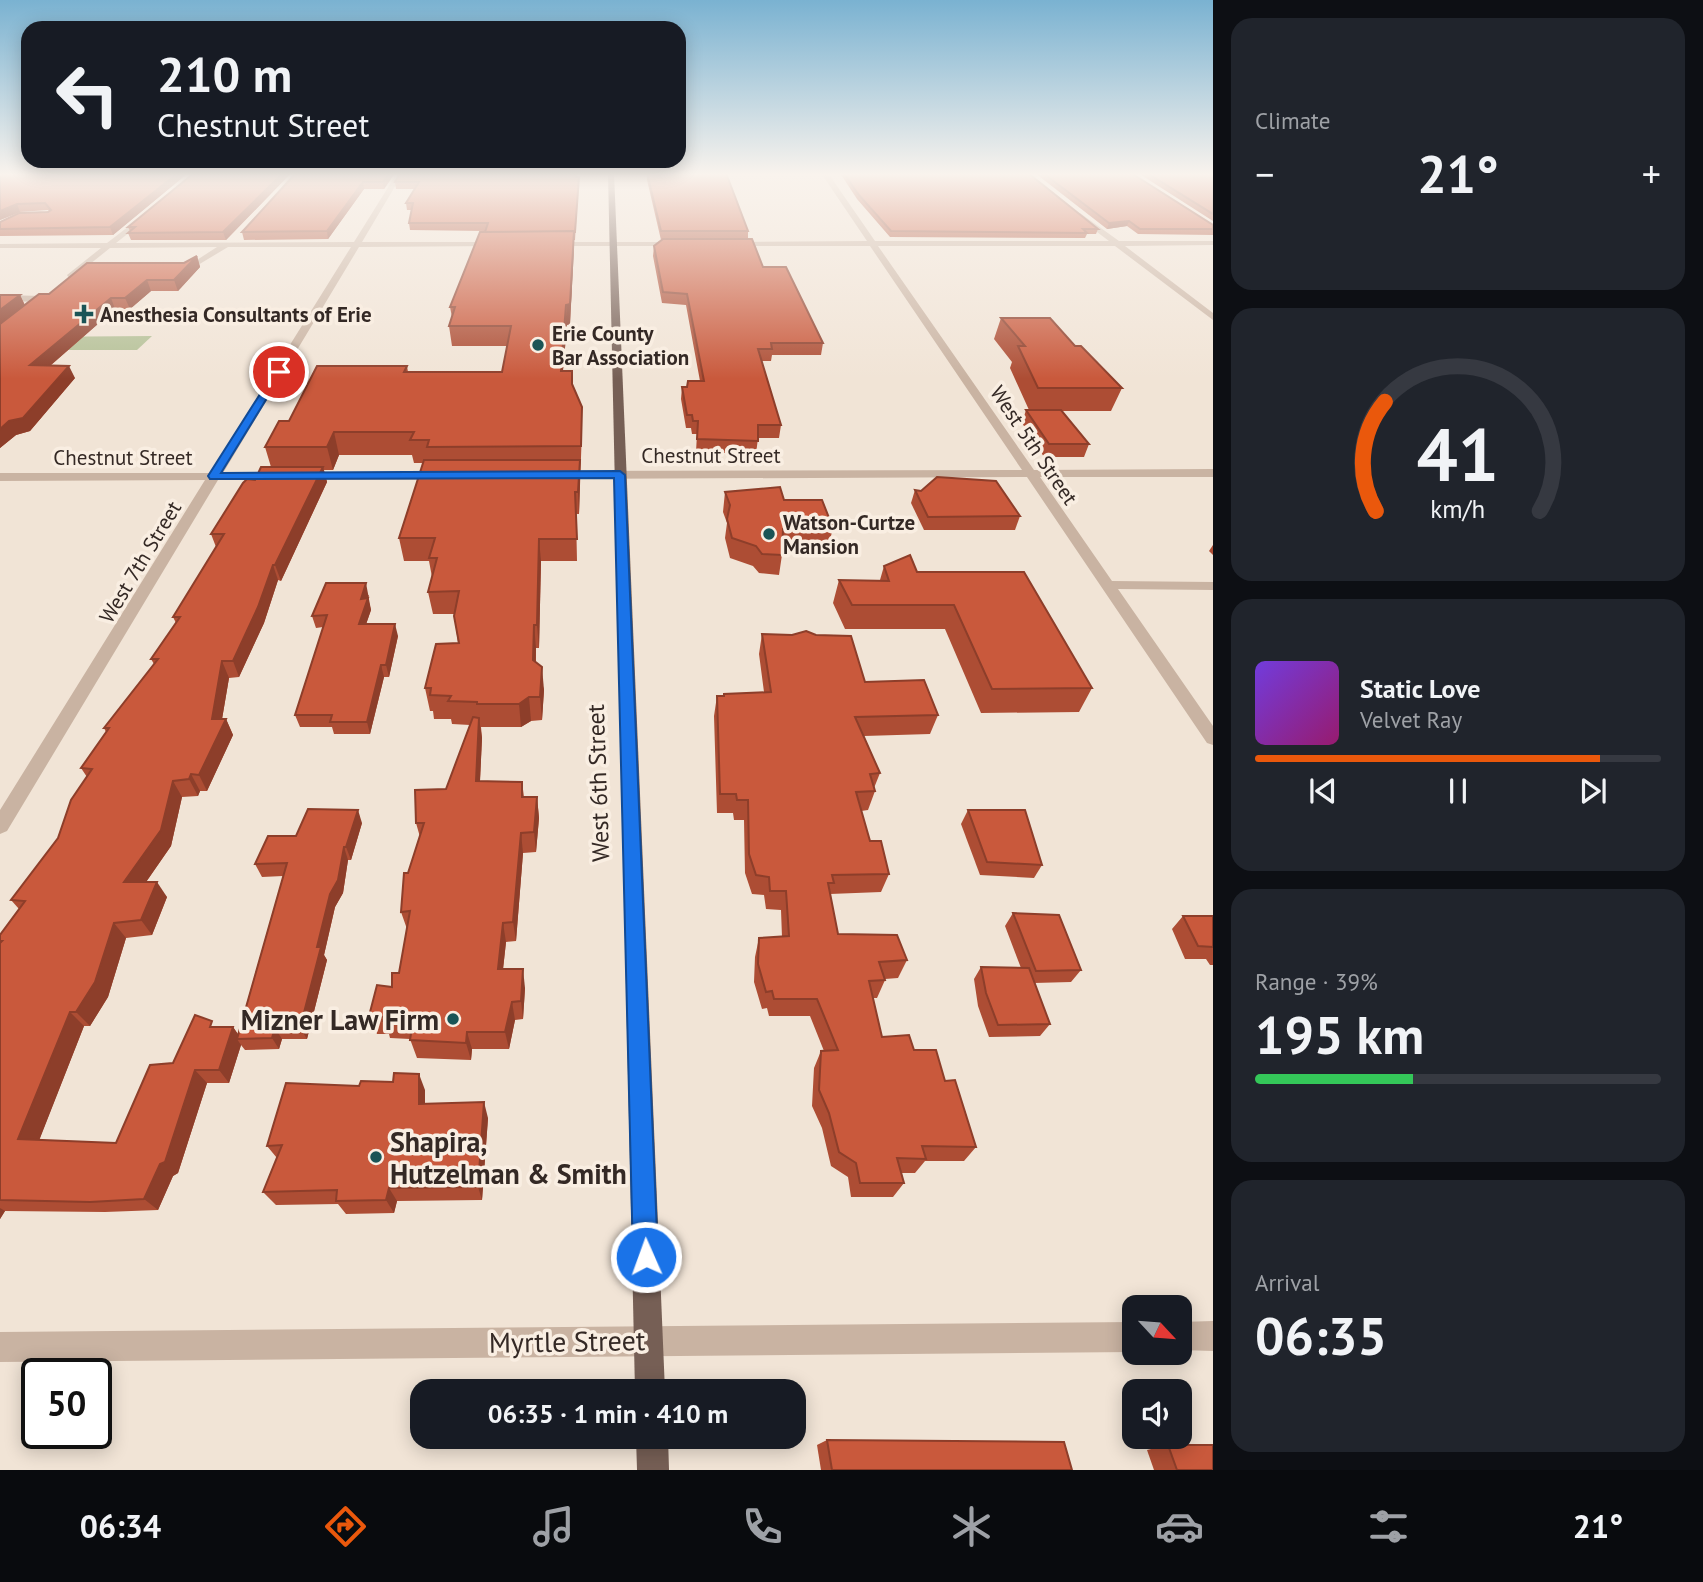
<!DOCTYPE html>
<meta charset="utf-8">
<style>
:root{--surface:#171b24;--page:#20242c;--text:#f1f3f6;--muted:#9ea1a6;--line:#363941;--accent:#ea580c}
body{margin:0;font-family:"PT Sans",sans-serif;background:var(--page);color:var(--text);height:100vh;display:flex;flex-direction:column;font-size:26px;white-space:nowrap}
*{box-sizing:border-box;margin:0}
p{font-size:23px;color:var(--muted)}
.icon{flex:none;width:38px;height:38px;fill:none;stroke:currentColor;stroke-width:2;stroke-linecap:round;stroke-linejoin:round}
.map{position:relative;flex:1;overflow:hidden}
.side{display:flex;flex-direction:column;gap:18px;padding:18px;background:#0d0f14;width:490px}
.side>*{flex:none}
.guide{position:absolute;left:21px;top:21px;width:665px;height:147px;border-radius:21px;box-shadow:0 4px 18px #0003;background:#171b24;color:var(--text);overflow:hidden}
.needle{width:46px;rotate:116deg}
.controls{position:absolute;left:1122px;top:1295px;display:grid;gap:14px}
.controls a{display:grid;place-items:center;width:70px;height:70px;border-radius:14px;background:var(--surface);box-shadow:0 4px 18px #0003;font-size:35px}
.speed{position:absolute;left:21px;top:1358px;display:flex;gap:14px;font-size:35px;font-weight:700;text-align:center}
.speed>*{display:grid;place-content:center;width:91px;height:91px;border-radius:50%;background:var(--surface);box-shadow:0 4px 18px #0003;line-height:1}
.speed .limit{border:4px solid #111;border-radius:10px;background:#fff;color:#111}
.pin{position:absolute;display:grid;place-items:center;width:60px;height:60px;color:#fff;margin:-30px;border:4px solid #fff;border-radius:50%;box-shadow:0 2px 7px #0007}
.me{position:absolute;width:77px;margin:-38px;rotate:358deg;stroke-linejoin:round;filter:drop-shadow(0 0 5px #0008)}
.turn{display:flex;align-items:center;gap:24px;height:147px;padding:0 21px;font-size:32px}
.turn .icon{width:91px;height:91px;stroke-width:2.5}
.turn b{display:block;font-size:49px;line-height:60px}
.big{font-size:52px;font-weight:800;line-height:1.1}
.side .tile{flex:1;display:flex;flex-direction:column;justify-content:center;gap:10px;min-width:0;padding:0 24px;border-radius:21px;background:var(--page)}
.side .dial{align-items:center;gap:0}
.dial svg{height:182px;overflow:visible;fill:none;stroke:var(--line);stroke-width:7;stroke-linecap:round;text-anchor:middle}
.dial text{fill:var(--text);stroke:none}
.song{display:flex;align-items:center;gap:21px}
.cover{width:84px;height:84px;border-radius:10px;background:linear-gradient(135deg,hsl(260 70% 55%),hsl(320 70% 35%))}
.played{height:7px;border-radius:4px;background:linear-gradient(90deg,var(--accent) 85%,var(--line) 85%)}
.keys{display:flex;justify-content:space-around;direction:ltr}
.heat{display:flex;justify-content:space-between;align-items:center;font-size:38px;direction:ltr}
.charge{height:10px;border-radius:5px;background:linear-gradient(90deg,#34c759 39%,var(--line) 0)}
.trip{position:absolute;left:410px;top:1379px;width:396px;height:70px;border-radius:21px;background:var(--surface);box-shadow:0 4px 18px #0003;font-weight:800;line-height:70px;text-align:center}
.tab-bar{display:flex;height:112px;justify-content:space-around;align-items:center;background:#090b0e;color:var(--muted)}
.tab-bar .icon{width:49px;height:49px}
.tab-bar .on{color:var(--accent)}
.tab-bar b{font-size:32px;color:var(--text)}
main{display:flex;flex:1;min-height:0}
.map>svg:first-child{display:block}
.green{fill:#b4c096}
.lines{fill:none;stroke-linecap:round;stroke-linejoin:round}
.minor{fill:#c9b3a2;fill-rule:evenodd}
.major{fill:#765f55;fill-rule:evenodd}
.wall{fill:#ad4d34}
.shaded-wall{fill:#8d3e2a}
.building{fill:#c9593c;stroke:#8d3e2a;stroke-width:2}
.route{fill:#1a73e8;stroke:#114b97;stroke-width:2}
.poi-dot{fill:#1a5456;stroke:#f9eee2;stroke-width:2.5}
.labels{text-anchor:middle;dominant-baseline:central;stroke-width:7;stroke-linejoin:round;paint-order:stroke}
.far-poi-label{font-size:21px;font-weight:bold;fill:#342925;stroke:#f9eee2;text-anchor:start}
.far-street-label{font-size:21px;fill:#342925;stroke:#f9eee2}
.street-label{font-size:24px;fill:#342925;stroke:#f9eee2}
.near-poi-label{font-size:28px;font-weight:bold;fill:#342925;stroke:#f9eee2;text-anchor:end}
.near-street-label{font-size:28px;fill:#342925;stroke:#f9eee2}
</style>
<main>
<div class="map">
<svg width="1213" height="1470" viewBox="0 0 1213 1470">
<rect width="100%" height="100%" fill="#f1e4d6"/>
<path class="green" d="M152 336 137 350H5L21 337Z"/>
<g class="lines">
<g class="minor">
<path d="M294 173H301L255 224H249Z"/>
<path d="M397 173H403L362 242H497L501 244 497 246 359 247 223 473 441 472 447 476 441 480H218L7 831 0 834V810L205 480 0 481V473H210L351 247H228L188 271 175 269 186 267 217 247 110 248 70 280 67 275 101 248H0V244L107 243 146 213 149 217 116 243 354 242Z"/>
<path d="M821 173H828L875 241H1109L1077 217 1080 213 1119 241H1213V245L1125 246 1213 313V320L1115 246H878L1034 470 1213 469V477H1040L1112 581 1213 582V590L1118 589 1213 726V745L1207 743 1027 477 556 479 550 475 556 471 1022 470 870 246H731L727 244 731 242 867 241Z"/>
<path d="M549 242H679L683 244 679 246H546Z"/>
<path d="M0 295 44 296 48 299 44 302 0 301Z"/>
<path d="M1213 1321V1351L1180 1350V1322Z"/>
<path d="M1134 1322V1352L0 1362V1332Z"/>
</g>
<g class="major">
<path d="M608 173H614L665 1391H635Z"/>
<path d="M636 1437H668L669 1470H637Z"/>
</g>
</g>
<g class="wall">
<path d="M0 173H188L113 235 0 236V222L49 211 48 210 20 212 0 220Z"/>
<path d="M194 173H291L226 240H131L128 233 130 231 128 227Z"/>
<path d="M296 173H395L384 189H364L328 239 244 240 242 232Z"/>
<path d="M647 173 748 231V239L763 267 823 343 821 355H772L771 361H761L781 425 779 438H758L756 454 696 452 697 434H692L691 428H686L681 399 682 387H687L700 381 686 305 662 303 653 256 654 246 661 240 647 180Z"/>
<path d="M840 173H1028L1098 229 1096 234H1087L1085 238 890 237 857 199Z"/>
<path d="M1035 173H1131L1213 225V235L1138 234 1127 226 1107 229Z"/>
<path d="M1138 173H1213V221Z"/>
<path d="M579 177 575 240H574L570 324 567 325 563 371 573 386 582 429 579 514H576L577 561H541L539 648H536V662L544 690 542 720 531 721 521 727H481L482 738 480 781 522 782 524 797H537L539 818 536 852 523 853 516 941 506 942 503 969 525 988 523 1019 515 1020 509 1049H472L471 1060 417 1058 410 1039 390 1038 389 1034H377L369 1016 392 987 399 973 407 929 401 912 408 873 420 837 416 823 446 789 470 725 452 724 451 719H434L433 711H430L425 688 458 643 454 614H433L428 592 432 577 429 561H404L399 538 423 463H414L412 455H339L333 470H324L327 482 281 581 278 580 264 623 239 677 229 678 222 719H226L233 735 207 791H200L198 796 182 797 171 846 146 882 167 897 152 935 126 938 108 997 90 1026H84L39 1140 116 1143 173 1063 216 1027H233L238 1034 283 876 262 877 255 864 296 836 362 823 351 860H348L343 893 335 907 324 955 327 960 307 1039H282L279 1049 245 1050 241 1045 229 1083H207L178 1173 173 1176 158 1210 105 1212 5 1211 0 1219V935L19 909 11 900 58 838 87 777 81 768 106 732 104 728 154 664 151 659 176 623 173 617 216 547 211 534 255 480 271 467 265 447 289 421 407 366 408 372H502L507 346H452L449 326 452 317 450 307 485 231 410 230 409 223 412 210H407L406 203 415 189H396L395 182Z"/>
<path d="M197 256 200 267 178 291H151L130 309H115L50 366 75 378 30 431 16 435 0 448V295H20L25 305 49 294 184 263Z"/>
<path d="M1001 318 1075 346 1122 388 1111 411H1062L1089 444 1084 457H1044L1022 423 1026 410H1029L1010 368 1012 362 994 339Z"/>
<path d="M915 490 1020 516 1015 530H924L911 503Z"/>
<path d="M725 492 784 500 833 528 828 548H783L779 575 759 573 753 566 730 558 725 538 727 523 723 512Z"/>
<path d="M1213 545V555L1209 551Z"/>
<path d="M884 566 917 572 1092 688 1079 712 981 713 945 629H845L833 603 839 580H880Z"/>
<path d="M369 595 368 598 371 610 366 624 398 636 389 677H384L370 734H334L332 727H300L295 715 323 627 316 628 312 616Z"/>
<path d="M762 634 938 715 930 734 864 736 880 773 874 788 875 791 868 810 861 811 870 841 889 874 881 892 830 894 838 934 907 960 898 978 885 979V980L877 998H873L882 1037 914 1050 945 1081 976 1147 964 1161H925L915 1173H901L904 1183 893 1197H851L848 1177 831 1166 822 1128 812 1106 814 1068 821 1051H824L810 1016H769L767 1008 762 1009 754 982 755 957 759 938 782 937 781 910 766 909 764 895 752 894 745 873 744 820H734L733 813H717L714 716 717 696H723L724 694 764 692 759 654Z"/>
<path d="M968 810 1042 865 1034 878 980 875 961 824Z"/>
<path d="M1013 913 1081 970 1071 982 1034 983 1050 1024 1040 1036 989 1037 978 1006 974 979 981 967 1021 968 1005 926Z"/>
<path d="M1183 916H1213V965H1210L1206 959H1185L1172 929Z"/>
<path d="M425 1090V1104L488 1118 482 1200 397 1201 394 1213 346 1214 338 1204 276 1205 263 1192 277 1158 267 1146Z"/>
<path d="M827 1440 1072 1470H821L817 1445Z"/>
<path d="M1168 1445 1213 1470H1154L1147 1450Z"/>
</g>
<g class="shaded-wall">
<path d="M178 173H188L113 235 110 227Z"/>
<path d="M283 173H291L226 240 223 232Z"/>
<path d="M389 173H395L384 189 383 182Z"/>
<path d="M363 182 364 189 328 239 327 231Z"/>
<path d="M17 204 20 212 0 220V211Z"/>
<path d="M1129 221 1127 226 1107 229 1109 223Z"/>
<path d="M574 231V249L570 324 567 325 561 392V371Z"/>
<path d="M197 256 200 267 178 291 174 280Z"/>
<path d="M147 280 151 291 130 309 125 298Z"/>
<path d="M20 295 25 306 0 327V310Z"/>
<path d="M111 298 115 309 36 378 30 365Z"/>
<path d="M69 366 75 378 30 431 16 435 0 448V429Z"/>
<path d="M334 432 339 455 333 470 327 447Z"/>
<path d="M580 460V481L579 514 578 492Z"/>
<path d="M323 467 327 482 281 581 275 565Z"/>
<path d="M539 539 541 561 539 648 537 625Z"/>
<path d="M273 565 278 580 264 623 239 677 233 661Z"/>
<path d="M366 583 371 610 362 636 359 624 361 599Z"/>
<path d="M395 624 398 636 389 677 386 665Z"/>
<path d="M534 625 536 648 535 683 533 660Z"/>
<path d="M222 661 229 678 220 731 226 719 233 735 207 791 199 775 212 719Z"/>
<path d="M381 665 384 677 370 734 367 722Z"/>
<path d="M542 667 544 690 542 720 540 697Z"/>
<path d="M529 697 531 721 521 727 519 704Z"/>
<path d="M479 718 482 738 479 801 476 781Z"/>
<path d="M191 774 200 791 198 796 189 779Z"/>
<path d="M173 781 182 797 171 846 135 898 124 882Z"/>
<path d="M537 797 539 818 536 852 534 832Z"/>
<path d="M358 810 362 823 351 860 346 847Z"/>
<path d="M521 833 523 853 516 941 513 922Z"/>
<path d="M344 847 348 860 343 893 335 907 324 955 327 960 307 1039 300 1028 317 947 330 894Z"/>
<path d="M157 882 167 897 152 935 141 920Z"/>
<path d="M114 923 126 938 108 997 90 1026 76 1012Z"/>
<path d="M503 923 506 942 501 987 498 969Z"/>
<path d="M523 969 525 988 523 1019 521 1001Z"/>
<path d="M512 1002 515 1020 509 1049 505 1032Z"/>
<path d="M70 1012 84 1026 35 1151 18 1139Z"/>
<path d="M233 1027 241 1039H237L241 1045 229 1083 219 1070Z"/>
<path d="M275 1028 282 1039 279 1049 272 1038Z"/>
<path d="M467 1032 472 1049 471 1060 466 1043Z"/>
<path d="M195 1070 207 1083 178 1173 173 1176 158 1210 144 1199Z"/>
<path d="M419 1074 425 1090V1120L419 1104Z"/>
<path d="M484 1102 488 1118 482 1200 478 1187Z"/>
<path d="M389 1188 397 1201 394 1213 386 1200Z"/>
<path d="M0 1208 5 1211 0 1219Z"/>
</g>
<g class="building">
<path d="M0 173H178L110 227 0 229V222L19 213 48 212 51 210 45 203 17 204 0 211Z"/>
<path d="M194 173H283L223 232 128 233 135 227H128Z"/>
<path d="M296 173H389L383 182H363L327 231 242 232Z"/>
<path d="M400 173H576V177H579L575 232H485L488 223H409L413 203H406L419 182H395Z"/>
<path d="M647 173H726L748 231H661Z"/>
<path d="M844 173H1028L1098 229H1083L1087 233 891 231 858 194Z"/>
<path d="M1043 173H1131L1213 225V229H1140L1129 221 1109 223Z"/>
<path d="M1147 173H1213V214Z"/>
<path d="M574 231 570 304 566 305 561 371H572V384L582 407 581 446 427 447 429 440H410L414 432H334L327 447H265L279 421H289L317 366H407L404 372H502L511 326H449L455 307H450L480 232Z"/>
<path d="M663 239H752L763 267H786L823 343H771L772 349H758L781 425H758V441L697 439 698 421H693L692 415H687L682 387H687L688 381H704L687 294 663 292 654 246Z"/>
<path d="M197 256 174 280H147L125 298H111L30 365 69 366 23 418 9 421 0 429V324L39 294H49L87 263H184Z"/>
<path d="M0 295H20L0 310Z"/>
<path d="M1001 318H1050L1075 346H1081L1122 388H1038L1018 346H1025Z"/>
<path d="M1026 410H1061L1089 444H1049Z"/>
<path d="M424 460H580L578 492H575L577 539H539L537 625H534L533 660 542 667 540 697H529L519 704H477V702L448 701 451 696 430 695 431 688H425L436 644 459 643 454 616 459 591 428 592 437 558H429L435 538H399Z"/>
<path d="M261 467H323L275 565H273L258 607 233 661H222L212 719H226L199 775 191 774 189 779 173 781 161 830 124 882H157L141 920 114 923 95 982 76 1012H70L18 1139 116 1143 150 1065 173 1063 195 1015 212 1021 210 1027H233L219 1070H195L165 1162 160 1164 144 1199 90 1202 0 1200V943L2 941H0V935L25 901 11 900 58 838 71 800 92 769 81 768 109 728H104L158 659H151L180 617H173L224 534H211L243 483 247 479 255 480Z"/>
<path d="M937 477 996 481 1020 516 928 517 915 490 921 491Z"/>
<path d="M780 487 784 500H822L833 528 783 529 782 555 762 554 756 546 732 538 727 519 730 505 725 492Z"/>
<path d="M910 555 917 572H1024L1092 688 992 689 954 605H852L839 580 889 581 884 566Z"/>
<path d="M326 583H366L361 599 368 598 359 624H395L386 665H381L367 722H330L332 715H295L327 615 312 616Z"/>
<path d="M806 631 816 635 851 636 865 682 924 680 938 715 855 717 880 773 870 774 875 791 856 792 870 841H881L889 874 832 875 834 883H828L838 934 897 935 907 960 879 962 885 980 869 981 882 1037 909 1035 914 1050H936L945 1081 955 1080 976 1147 922 1146 926 1159 897 1158 904 1183H860L856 1163 839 1152 829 1113 819 1090 821 1051 838 1050 817 999H774L772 991 766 992 758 964 759 938 789 936 786 891H770L769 877 756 875 749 854 748 800H737L736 794H720L717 696H724V694L771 692 762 634 792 635Z"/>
<path d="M473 717 479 718 476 781 522 782V797H537L534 832 521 833 513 922 503 923 498 969H523L521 1001 512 1002 505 1032H467L466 1043 410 1040 413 1021H383L384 1017 369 1016 377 985 392 987V973H399L410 911 401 912 404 873H408L424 823H416L415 790 446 789Z"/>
<path d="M308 809 358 810 346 847H344L338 880 330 894 317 947H321L300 1028H275L272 1038 237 1039 287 863 255 864 268 836H296Z"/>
<path d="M968 810H1025L1042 865 987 862Z"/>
<path d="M1013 913 1059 915 1081 970 1036 971Z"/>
<path d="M1183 916H1213V947L1198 946Z"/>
<path d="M981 967 1029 968 1050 1024 998 1025 986 993Z"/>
<path d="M394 1073 419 1074V1104L484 1102 478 1187 389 1188 386 1200 336 1201 337 1190 263 1192 282 1145 267 1146 286 1083 359 1086 361 1081 393 1082Z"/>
<path d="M827 1440 1064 1442 1072 1470H832Z"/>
<path d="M1168 1445H1213V1470H1177Z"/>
</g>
<linearGradient id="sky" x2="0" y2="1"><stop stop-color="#7ab2d1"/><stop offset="0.46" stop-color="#f9f3ed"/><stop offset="1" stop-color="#f9f3ed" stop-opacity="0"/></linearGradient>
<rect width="1213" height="379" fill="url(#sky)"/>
<path class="route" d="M279 369 283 372 221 473 620 471 625 475 658 1257 655 1266 646 1269 637 1266 633 1257 614 478 210 479 208 476 274 372Z"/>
<g class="poi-dot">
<path d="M80.5 303.5h7v7h7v7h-7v7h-7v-7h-7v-7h7z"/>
<circle cx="538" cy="345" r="7"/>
<circle cx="769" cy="534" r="7"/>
<circle cx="453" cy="1019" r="7"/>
<circle cx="376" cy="1157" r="7"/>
</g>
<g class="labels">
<g class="far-poi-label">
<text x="100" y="314">Anesthesia Consultants of Erie</text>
<text x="552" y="333">Erie County<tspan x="552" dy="24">Bar Association</tspan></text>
<text x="783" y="522">Watson-Curtze<tspan x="783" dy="24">Mansion</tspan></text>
</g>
<g class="far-street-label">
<text transform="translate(1034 445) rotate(56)">West 5th Street</text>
<text x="711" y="455">Chestnut Street</text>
<text x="123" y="457">Chestnut Street</text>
<text transform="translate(140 562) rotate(-59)">West 7th Street</text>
</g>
<g class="street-label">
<text transform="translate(598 783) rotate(-92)">West 6th Street</text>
</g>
<g class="near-poi-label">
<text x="439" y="1019">Mizner Law Firm</text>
<text x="390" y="1141" text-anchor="start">Shapira,<tspan x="390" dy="32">Hutzelman &amp; Smith</tspan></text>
</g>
<g class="near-street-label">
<text transform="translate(567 1341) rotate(-1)">Myrtle Street</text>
</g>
</g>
</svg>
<div class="controls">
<a><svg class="needle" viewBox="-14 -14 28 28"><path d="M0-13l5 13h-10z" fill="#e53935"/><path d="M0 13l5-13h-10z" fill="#9ea1a6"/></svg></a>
<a><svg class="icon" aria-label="sound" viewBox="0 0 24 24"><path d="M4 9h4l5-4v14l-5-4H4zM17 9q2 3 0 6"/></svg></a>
</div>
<div class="speed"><div class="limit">50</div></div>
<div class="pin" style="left:279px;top:372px;background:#d93025"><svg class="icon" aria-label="arrive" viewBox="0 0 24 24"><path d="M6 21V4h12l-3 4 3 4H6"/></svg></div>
<svg class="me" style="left:646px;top:1257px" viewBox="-20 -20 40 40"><circle r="17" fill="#1a73e8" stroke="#fff" stroke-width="3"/><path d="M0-11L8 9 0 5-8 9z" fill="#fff"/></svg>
<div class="trip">06:35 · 1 min · 410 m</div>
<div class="guide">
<div class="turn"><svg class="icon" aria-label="left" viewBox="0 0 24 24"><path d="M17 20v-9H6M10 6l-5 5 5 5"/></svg><div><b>210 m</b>Chestnut Street</div></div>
</div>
</div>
<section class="side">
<div class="tile"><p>Climate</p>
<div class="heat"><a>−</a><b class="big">21°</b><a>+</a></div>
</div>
<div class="tile dial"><svg viewBox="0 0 100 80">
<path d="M14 69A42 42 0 1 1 86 69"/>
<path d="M14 69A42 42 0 0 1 18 21" stroke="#ea580c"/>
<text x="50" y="56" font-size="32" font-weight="700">41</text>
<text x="50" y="72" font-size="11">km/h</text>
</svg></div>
<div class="tile">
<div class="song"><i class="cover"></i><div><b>Static Love</b><p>Velvet Ray</p></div></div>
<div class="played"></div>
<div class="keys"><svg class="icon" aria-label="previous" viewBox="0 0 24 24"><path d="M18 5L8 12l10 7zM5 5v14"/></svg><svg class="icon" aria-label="pause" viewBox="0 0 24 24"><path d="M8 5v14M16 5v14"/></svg><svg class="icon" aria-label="next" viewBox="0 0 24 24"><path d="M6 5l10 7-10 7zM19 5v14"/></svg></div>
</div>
<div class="tile"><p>Range · 39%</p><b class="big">195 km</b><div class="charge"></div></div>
<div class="tile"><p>Arrival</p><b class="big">06:35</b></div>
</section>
</main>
<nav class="tab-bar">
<b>06:34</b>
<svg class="icon on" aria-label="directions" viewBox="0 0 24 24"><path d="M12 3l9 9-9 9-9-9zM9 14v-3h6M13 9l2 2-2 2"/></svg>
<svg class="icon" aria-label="music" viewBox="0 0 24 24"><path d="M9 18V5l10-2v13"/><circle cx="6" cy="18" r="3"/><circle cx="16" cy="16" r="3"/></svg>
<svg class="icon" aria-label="phone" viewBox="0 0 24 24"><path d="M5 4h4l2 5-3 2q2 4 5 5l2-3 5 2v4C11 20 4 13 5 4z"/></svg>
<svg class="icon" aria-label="climate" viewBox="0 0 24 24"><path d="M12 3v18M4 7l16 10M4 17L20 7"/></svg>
<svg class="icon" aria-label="car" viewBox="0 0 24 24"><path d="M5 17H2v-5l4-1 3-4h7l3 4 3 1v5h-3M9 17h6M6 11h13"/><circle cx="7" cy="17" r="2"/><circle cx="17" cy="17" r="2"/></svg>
<svg class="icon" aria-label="filters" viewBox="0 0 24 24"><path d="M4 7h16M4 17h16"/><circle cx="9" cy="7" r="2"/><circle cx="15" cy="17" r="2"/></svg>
<b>21°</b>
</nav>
